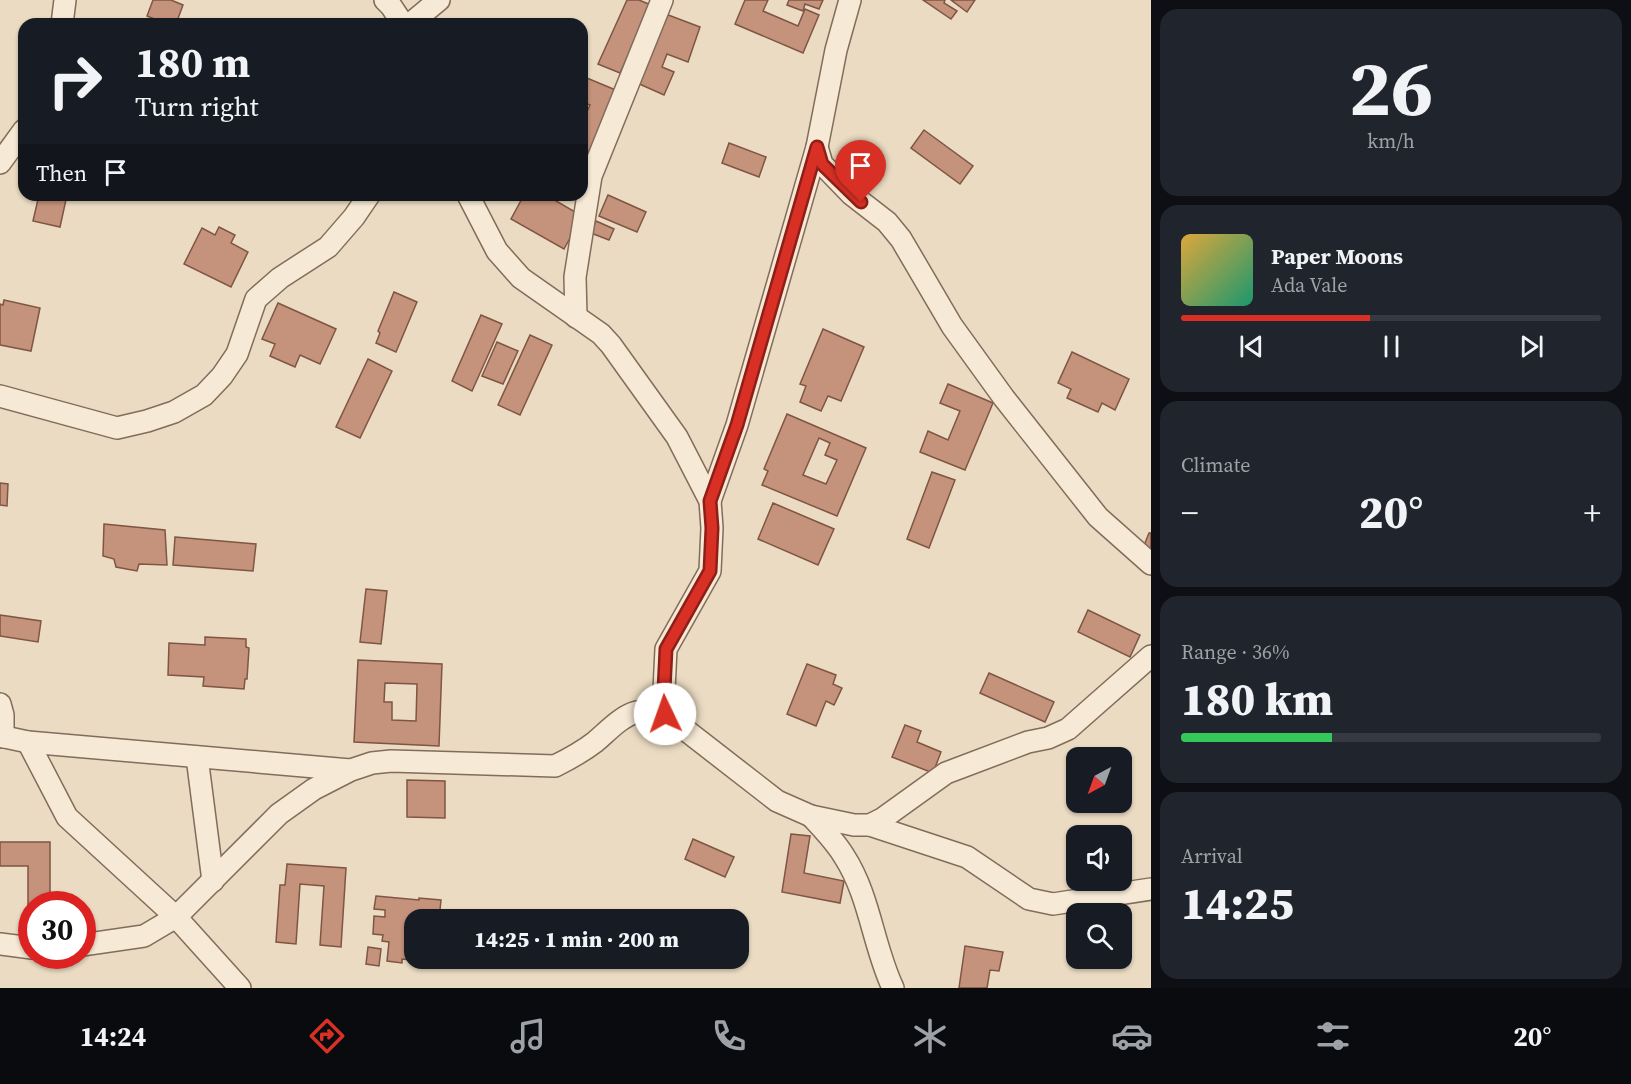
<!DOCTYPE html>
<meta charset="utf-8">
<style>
:root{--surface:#171b24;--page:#20242c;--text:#f1f3f6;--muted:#9ea1a6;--line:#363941;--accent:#d93025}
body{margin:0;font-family:"Source Serif 4",serif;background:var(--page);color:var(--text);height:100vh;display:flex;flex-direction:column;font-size:22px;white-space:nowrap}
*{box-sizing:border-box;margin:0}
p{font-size:20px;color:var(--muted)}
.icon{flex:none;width:33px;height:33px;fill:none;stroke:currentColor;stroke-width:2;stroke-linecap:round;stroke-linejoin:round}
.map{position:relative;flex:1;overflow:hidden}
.panel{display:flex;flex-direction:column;gap:9px;padding:9px;background:#0d0f14;width:480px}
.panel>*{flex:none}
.guide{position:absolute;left:18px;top:18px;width:570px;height:183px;border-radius:18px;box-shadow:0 2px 4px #0004;background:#171b24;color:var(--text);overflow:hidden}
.needle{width:39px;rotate:221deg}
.controls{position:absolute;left:1066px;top:747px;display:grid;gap:12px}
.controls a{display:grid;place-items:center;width:66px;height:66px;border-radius:12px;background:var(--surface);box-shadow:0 2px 4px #0004;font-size:30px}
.speed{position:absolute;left:18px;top:891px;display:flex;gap:12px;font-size:30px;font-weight:700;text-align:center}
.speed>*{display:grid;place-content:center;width:78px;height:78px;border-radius:50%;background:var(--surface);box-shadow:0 2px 4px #0004;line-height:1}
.speed .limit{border:9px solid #d22;background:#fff;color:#111}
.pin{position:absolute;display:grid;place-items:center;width:51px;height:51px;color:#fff;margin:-62px -26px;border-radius:50% 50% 50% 0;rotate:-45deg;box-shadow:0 0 6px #0007}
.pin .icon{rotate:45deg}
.me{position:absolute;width:66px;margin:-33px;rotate:357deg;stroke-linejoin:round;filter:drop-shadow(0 0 4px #0008)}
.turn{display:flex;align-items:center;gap:21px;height:126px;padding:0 18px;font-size:27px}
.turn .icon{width:78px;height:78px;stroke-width:2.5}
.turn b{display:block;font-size:42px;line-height:51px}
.then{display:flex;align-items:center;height:57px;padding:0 18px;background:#0003;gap:12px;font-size:22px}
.big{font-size:45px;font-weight:800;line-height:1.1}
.panel .card{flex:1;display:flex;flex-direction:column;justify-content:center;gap:9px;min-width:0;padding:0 21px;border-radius:18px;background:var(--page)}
.panel .dial{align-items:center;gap:0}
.dial b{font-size:78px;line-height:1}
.song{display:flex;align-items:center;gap:18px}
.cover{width:72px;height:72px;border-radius:9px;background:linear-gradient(135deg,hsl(40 70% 55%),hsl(160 70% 35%))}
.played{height:6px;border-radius:3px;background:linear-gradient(90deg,var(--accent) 45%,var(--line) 45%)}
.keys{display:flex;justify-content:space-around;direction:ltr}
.heat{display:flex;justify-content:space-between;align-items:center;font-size:33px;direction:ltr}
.charge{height:9px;border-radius:4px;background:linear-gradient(90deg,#34c759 36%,var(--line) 0)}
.trip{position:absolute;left:404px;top:909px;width:345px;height:60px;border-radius:18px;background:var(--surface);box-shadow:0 2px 4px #0004;font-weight:800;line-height:60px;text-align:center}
.menu{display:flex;height:96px;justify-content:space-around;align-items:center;background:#090b0e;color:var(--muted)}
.menu .icon{width:42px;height:42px}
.menu .selected{color:var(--accent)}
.menu b{font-size:27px;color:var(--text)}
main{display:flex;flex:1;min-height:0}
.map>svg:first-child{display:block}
.building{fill:#c5937b;stroke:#7f5543;stroke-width:1.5;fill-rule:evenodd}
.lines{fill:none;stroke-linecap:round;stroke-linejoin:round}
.minor-casing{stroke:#826c5b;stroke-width:24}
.minor{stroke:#f6e9d5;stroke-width:21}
.route-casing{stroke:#8d1f18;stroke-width:15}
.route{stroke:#d93025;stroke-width:10}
</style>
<main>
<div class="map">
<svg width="1151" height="988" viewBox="0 0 1151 988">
<rect width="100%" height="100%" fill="#eadbc2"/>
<g class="building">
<path d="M153 0H171L183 5 176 24H167L147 16Z"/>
<path d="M627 0H639L651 5 620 73 598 64Z"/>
<path d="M745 0H768L763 11 798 26 805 9 819 15 803 53 735 24Z"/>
<path d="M789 0H823L819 9 805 4 803 11 787 5Z"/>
<path d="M923 0H945L944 3 957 11 951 19Z"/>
<path d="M951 0H975L967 12Z"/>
<path d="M663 13 700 27 688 62 667 54 662 67 674 72 664 95 635 82Z"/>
<path d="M582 76 618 91 590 156 582 152V123L590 105 582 102Z"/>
<path d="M924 130 973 166 960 184 911 148Z"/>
<path d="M729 143 766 157 759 177 722 163Z"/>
<path d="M39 195H67L60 227 33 221Z"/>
<path d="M524 195H546L582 216 564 249 511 219Z"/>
<path d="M608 195 646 212 637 232 599 216Z"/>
<path d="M596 221 614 229 609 240 591 233Z"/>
<path d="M219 227 235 235 231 243 248 252 231 287 184 264 202 228 215 235Z"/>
<path d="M394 292 417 302 396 352 376 343 380 333 378 331Z"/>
<path d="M4 300 40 308 31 351 0 345V304L3 305Z"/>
<path d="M278 303 336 329 320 364 300 355 295 367 270 356 275 344 262 339Z"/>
<path d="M481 315 502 324 472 391 452 381Z"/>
<path d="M823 329 864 347 841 401 828 396 821 411 800 402 806 386 800 384Z"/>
<path d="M530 335 552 345 520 415 498 405Z"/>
<path d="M497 342 518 351 503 384 482 376Z"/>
<path d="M1072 352 1129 379 1115 410 1102 403 1098 412 1067 398 1071 389 1058 383Z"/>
<path d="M368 359 392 371 360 438 336 427Z"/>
<path d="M948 384 993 403 965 470 920 452 928 431 948 440 960 411 940 403Z"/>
<path d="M787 414 866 448 837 516 762 485 768 471 764 469ZM819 438 830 443 825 455 837 460 826 484 803 475Z"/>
<path d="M932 472 955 480 929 548 907 539Z"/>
<path d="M0 483 8 484 7 506 0 505Z"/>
<path d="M773 503 834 529 818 565 758 539Z"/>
<path d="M104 524 165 530 167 565 139 564 137 571 116 567 114 559 103 556Z"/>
<path d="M1149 533H1151V557L1141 553Z"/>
<path d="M175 537 256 544 253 571 173 565Z"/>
<path d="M366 589 387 591 381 644 360 642Z"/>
<path d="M1088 610 1140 635 1130 657 1078 632Z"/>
<path d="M0 615 41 621 38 642 0 636Z"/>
<path d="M205 637 246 639V647L249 648 247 679H245L244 689 203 686 204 677 168 675 169 643 205 645Z"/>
<path d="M358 660 442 664 439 746 354 742ZM385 683 417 684 416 721 392 720V702H384Z"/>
<path d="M807 664 836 675 833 684 842 688 834 705 826 701 816 726 787 714Z"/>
<path d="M989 673 1054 702 1045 722 980 693Z"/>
<path d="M905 725 921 731 917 742 941 752 933 773 892 757Z"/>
<path d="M1122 759 1128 761 1122 780Z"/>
<path d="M407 780 445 781V818L407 817Z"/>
<path d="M791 834 810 836 804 873 844 881 840 903 782 892Z"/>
<path d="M693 839 734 857 725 877 685 859Z"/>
<path d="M0 842H50V904H32V919H28V866H0Z"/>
<path d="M287 864 346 868 341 947 320 945 324 886 300 884 296 944 276 942 280 885H285Z"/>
<path d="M376 896 419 900V898L441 900 439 920H414V958H435V964L413 962V960L402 959V963L387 961 389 942 382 941 383 935 373 934 374 916 385 917V910L374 909Z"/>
<path d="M965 946 1003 952 999 971 990 970 987 988H959Z"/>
<path d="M368 947 381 949 379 966 366 964Z"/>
</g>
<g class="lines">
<defs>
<g id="minor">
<path d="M385 0 391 6 403 24"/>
<path d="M62 24 65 0"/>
<path d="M410 24 439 0"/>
<path d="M817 147 822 164 851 194 887 222 901 239 952 326 1004 398 1098 517 1151 564"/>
<path d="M0 163 24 130"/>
<path d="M468 195 497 251 521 278 601 334 611 345 677 437 710 501 712 528 710 571 666 649 664 690 665 714"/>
<path d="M576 317 575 277 591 176 662 0"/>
<path d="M0 396 117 428 147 421 174 412 204 395 222 376 237 354 256 299 280 278 328 247 354 217 369 195"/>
<path d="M710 501 737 425 817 147 836 50 850 0"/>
<path d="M0 704 3 715V737"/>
<path d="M0 736 28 742 350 770"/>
<path d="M28 742 67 817 176 917 240 988"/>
<path d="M197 757 213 881"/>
<path d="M811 816C823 829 835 841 844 856 870 896 873 946 893 988"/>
<path d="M870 825 967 857 1029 899 1053 904 1151 889"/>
<path d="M0 944 32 948"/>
<path d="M82 945 144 936 176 917 279 814 314 789 351 770 372 763 391 761 555 766C569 759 582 752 595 742 607 732 621 716 637 712 646 710 657 713 665 714L777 801 811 816 854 825H870L882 819 946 773 1028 742 1048 738 1068 729 1151 656"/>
</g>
</defs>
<use href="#minor" class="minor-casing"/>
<use href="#minor" class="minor"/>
</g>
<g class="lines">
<defs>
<path id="route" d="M665 714 664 690 666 649 710 571 712 528 710 501 737 425 817 147 822 164 861 202"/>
</defs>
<use href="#route" class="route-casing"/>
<use href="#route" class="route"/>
</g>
</svg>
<div class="controls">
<a><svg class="needle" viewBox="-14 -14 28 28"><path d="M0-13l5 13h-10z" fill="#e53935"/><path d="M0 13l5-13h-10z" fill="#9ea1a6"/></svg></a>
<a><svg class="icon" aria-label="sound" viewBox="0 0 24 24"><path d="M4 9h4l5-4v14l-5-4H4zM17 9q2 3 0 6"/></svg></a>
<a><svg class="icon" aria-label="search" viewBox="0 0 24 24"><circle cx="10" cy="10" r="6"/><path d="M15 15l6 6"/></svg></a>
</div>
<div class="speed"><div class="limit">30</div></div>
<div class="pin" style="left:861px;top:202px;background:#d93025"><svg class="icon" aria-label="arrive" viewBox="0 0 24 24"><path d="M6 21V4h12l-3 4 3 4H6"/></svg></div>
<svg class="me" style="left:665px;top:714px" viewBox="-20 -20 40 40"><circle r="19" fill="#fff"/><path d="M0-13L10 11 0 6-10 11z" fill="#d93025"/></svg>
<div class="trip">14:25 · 1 min · 200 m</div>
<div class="guide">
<div class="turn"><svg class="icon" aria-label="right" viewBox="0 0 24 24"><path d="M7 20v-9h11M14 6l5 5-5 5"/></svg><div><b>180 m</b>Turn right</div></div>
<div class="then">Then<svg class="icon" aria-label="arrive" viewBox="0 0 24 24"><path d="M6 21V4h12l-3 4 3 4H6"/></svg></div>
</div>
</div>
<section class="panel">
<div class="card dial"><b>26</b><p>km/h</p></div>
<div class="card">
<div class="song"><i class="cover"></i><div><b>Paper Moons</b><p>Ada Vale</p></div></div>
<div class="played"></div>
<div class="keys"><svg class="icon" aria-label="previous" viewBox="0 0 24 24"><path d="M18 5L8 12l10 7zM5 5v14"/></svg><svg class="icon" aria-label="pause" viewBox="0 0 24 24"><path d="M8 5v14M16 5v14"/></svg><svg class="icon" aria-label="next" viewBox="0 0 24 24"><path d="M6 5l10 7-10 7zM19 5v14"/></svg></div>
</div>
<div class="card"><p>Climate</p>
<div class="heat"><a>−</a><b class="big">20°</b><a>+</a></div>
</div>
<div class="card"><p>Range · 36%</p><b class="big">180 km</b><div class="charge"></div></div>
<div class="card"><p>Arrival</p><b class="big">14:25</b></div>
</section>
</main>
<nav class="menu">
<b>14:24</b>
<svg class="icon selected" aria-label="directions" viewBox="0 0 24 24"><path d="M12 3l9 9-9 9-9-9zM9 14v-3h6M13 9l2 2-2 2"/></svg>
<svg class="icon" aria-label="music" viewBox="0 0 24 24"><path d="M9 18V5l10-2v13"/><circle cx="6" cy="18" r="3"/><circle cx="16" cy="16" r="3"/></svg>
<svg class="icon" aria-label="phone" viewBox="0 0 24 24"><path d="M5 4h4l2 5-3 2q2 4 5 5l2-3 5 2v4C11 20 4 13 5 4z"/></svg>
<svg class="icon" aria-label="climate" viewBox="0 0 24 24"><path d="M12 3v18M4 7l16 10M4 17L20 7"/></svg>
<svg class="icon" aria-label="car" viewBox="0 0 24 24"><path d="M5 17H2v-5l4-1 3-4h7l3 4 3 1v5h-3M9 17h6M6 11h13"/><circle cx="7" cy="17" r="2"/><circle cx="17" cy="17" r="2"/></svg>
<svg class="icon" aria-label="filters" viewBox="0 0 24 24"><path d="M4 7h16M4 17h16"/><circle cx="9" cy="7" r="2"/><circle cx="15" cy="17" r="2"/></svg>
<b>20°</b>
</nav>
